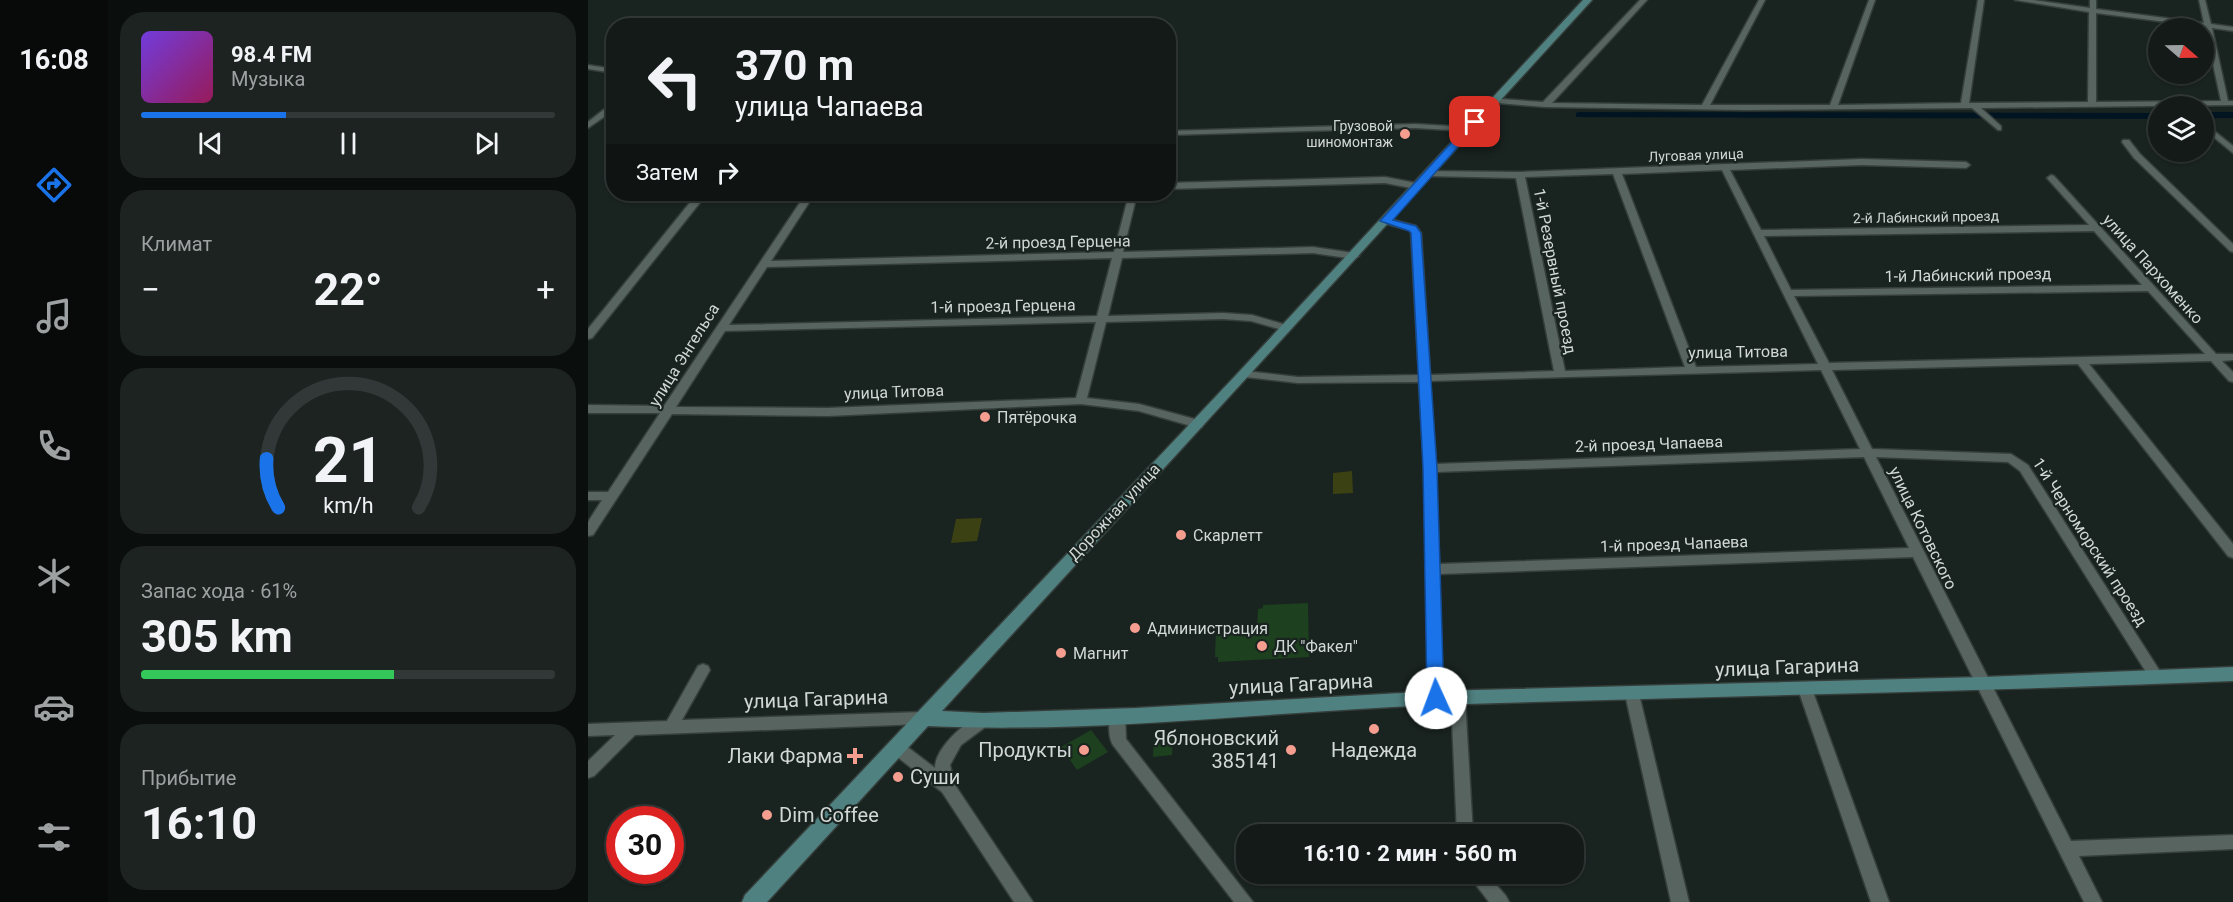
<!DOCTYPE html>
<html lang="ru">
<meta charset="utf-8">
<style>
:root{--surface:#131a18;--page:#1c2321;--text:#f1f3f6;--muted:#9da1a2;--line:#323837;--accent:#1a73e8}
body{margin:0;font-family:Roboto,sans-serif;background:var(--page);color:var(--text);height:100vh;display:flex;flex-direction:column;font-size:22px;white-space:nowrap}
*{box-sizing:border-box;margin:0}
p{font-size:20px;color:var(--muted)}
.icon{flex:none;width:33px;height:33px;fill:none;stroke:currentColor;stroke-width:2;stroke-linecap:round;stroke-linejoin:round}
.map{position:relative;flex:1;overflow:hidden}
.side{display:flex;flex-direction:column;gap:12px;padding:12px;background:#0a0e0d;width:480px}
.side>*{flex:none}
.top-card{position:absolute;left:18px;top:18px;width:570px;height:183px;border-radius:24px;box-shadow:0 2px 4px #0004,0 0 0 2px var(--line);background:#131a18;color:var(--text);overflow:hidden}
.needle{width:39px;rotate:110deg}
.buttons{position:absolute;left:1560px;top:18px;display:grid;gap:12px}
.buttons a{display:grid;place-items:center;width:66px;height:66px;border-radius:50%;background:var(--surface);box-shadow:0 2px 4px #0004,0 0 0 2px var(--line);font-size:30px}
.speed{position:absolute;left:18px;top:806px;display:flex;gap:12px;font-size:30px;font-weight:700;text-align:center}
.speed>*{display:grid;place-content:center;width:78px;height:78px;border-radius:50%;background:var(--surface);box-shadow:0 2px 4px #0004,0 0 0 2px var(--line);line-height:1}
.speed .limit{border:9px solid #d22;background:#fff;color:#111}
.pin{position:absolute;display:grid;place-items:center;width:51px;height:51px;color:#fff;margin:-26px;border-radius:12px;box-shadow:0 3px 9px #0006}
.me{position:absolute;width:66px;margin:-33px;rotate:358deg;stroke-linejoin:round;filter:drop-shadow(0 0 4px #0008)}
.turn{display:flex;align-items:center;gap:21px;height:126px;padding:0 30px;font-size:27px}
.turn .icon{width:78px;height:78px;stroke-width:2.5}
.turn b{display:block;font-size:42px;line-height:51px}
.then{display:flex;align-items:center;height:57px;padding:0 30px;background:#0003;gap:12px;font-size:22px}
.big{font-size:45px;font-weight:700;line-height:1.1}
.side .tile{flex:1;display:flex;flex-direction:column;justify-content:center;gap:9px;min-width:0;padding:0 21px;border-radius:24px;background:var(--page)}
.side .dial{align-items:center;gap:0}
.dial svg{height:156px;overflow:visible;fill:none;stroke:var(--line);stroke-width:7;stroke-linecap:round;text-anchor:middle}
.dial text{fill:var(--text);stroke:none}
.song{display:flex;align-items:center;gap:18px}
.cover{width:72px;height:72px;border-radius:9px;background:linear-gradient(135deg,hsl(260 70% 55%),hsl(330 70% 35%))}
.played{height:6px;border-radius:3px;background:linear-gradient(90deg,var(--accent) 35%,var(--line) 35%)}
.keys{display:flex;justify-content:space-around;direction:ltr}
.heat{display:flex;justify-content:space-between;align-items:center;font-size:33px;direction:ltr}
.charge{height:9px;border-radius:4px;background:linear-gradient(90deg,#34c759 61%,var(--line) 0)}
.trip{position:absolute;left:648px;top:824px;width:348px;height:60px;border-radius:24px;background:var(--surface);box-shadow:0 2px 4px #0004,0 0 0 2px var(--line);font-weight:700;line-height:60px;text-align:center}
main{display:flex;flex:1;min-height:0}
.tab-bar{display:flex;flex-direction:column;width:108px;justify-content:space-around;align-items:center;background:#080a0a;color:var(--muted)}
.tab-bar .icon{width:42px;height:42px}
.tab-bar .current{color:var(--accent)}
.tab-bar b{font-size:27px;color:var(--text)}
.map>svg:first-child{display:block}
.green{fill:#3c4113}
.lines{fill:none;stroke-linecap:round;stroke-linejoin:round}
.canal{fill:#001421;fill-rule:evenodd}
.building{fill:#1d401e}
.street-casing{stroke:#353e3b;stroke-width:3}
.secondary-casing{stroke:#353e3b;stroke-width:3}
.street{fill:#586460;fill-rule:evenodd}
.secondary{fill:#508181;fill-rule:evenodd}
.route{fill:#1a73e8;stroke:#114b97;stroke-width:1.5}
.poi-dot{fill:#f59d8f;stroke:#192320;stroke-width:2}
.labels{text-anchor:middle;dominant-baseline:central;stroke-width:4.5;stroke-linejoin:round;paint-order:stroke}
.far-poi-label{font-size:14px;fill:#d1d8d6;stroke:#192320;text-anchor:end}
.far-street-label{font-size:14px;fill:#d1d8d6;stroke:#192320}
.street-label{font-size:16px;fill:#d1d8d6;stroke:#192320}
.poi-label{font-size:16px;fill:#d1d8d6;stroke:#192320;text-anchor:start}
.near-street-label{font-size:20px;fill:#d1d8d6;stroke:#192320}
.near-poi-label{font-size:20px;fill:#d1d8d6;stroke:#192320;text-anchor:end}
</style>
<main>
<nav class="tab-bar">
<b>16:08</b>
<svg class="icon current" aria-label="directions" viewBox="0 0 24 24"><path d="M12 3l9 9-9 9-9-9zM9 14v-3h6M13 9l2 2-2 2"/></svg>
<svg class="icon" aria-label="music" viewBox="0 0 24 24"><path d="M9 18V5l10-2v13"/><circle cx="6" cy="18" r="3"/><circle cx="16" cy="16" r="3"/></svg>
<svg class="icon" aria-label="phone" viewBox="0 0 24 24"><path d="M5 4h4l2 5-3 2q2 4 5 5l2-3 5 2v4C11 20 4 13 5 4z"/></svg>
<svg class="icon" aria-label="climate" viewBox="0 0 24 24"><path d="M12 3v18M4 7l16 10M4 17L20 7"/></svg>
<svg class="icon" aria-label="car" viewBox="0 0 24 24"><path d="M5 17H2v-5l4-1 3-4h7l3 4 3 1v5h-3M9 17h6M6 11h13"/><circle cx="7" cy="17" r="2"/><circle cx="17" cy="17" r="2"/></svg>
<svg class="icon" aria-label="filters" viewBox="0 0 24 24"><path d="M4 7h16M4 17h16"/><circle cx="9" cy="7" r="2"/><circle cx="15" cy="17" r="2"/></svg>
</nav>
<section class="side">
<div class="tile">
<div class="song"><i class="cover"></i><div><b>98.4 FM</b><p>Музыка</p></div></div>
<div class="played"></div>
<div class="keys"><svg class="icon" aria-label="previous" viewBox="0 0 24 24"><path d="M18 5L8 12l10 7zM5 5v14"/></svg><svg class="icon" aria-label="pause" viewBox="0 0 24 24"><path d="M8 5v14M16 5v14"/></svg><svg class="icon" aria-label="next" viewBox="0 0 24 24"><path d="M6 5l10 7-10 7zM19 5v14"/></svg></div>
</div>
<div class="tile"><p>Климат</p>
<div class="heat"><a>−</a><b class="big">22°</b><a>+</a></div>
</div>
<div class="tile dial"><svg viewBox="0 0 100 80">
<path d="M14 69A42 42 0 1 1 86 69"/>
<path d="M14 69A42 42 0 0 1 8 44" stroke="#1a73e8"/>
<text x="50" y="56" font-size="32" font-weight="700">21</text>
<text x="50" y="72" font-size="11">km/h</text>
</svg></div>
<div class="tile"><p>Запас хода · 61%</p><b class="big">305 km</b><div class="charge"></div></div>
<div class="tile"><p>Прибытие</p><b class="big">16:10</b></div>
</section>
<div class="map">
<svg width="1645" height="902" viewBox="0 0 1645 902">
<rect width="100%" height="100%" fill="#192320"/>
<g class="green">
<path d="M764 471 765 493 745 494V473Z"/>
<path d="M394 518 389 541 363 543 368 519Z"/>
</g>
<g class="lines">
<g class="canal">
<path d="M991 112 1570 113V119L988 117V113Z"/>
<rect x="1616" y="112" width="29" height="6"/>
</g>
</g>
<g class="building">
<path d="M720 603 721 657 630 662V657H627L628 629 669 627 670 609 675 608V605Z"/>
<path d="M503 730 520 752 489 770 473 747Z"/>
<path d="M585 734 584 755 565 757 566 735Z"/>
</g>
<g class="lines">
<defs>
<g id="street">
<path d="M1052 0H1059L964 103 1114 105 1171 0H1177L1122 105H1242L1281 0H1287L1250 105 1373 103 1390 0H1396L1381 103 1500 102 1501 12 1427 0H1445L1502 8V0H1508V9L1616 23 1611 0H1617L1623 24 1645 27V31L1624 28 1640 101H1645V105L1393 108 1413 126V130H1410L1384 108 1157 110 957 107 910 103V99H913L955 102ZM1508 13 1617 27 1633 101 1508 102Z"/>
<path d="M0 65 26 69V73L0 69Z"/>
<path d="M23 104H26V110L0 128V122Z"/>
<path d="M1616 123 1645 146V153L1616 129Z"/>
<path d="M827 124 880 127 884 129 880 131 827 128 580 135V131Z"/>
<path d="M1535 140H1541L1552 154 1645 244V252L1642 251 1546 158 1534 142Z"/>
<path d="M1274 159 1378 162 1382 165 1378 168 1274 165 1142 170 1173 230 1501 225 1459 178 1463 175 1466 176 1628 354H1645V360L1634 361 1645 372V382L1641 381 1623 361 1501 364 1645 544V558L1640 556 1490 364 1244 370 1284 449 1423 454 1440 465 1575 676 1573 680 1568 682 1563 680 1432 471 1420 462 1288 457 1483 841 1645 835V849L1491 856 1514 902H1496L1325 557 851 574 855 698 853 702 848 704 843 702 841 698 836 468 831 382 710 383 657 377 651 374 657 371 710 377 831 375 823 233 821 230 795 223 793 221 798 218 828 226 833 233 842 375 966 371 928 178 840 176 837 175V171L932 172ZM1134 170 1230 364 1108 367 1034 174ZM1025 174 1097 367 977 371 937 177ZM1506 231 1554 285 1203 290 1176 236ZM1560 291 1617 354 1241 363 1206 296ZM1233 370 1272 449 848 464 842 381ZM1276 457 1321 548 851 564 848 472Z"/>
<path d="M797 177 828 183 832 186 828 189 797 183 580 189V183Z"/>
<path d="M158 194H292L288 197 224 198 183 261 526 252 541 194H549L535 252 725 247 766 253 771 256 766 259 725 253 534 258 520 316 635 313 664 315 702 326 703 328 698 331 663 321 635 319 518 322 499 398 551 404 614 421 616 424 614 427 610 428 551 411 493 404 240 416 84 414 5 535 0 536V522L14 500H0V492H20L72 413H0V405L76 406 215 198 114 200 4 338 0 339V329L108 195ZM524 258 509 316 141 325 179 267ZM508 322 488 398 240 408 88 407 137 331Z"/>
<path d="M115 664 120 666 122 670 94 720 334 712 339 714 342 718 339 722 334 724 47 735 6 776 0 778V761L27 735 0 736V724L79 721 110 666Z"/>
<path d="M1217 683 1222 685 1224 689 1301 902H1283L1210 689 1212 685Z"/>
<path d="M1044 688 1049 690 1051 694 1101 902H1083L1037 694 1039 690Z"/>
<path d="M870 692 875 694 877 698 885 834H869L863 698 865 694Z"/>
<path d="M529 710 534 712 537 716 538 739 665 902H646L525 745C520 737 520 720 524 712Z"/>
<path d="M395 715 400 717 403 721 400 725 373 745 362 765 367 785 445 902H426L354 792 303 752 300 747 303 742 308 741 313 742 347 768C347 748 377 721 395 715Z"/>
<path d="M879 873H898L918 896 921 902H901Z"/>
</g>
<path id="secondary" d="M995 0H1004L354 711 395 713 548 708 848 691 1395 677 1645 667V681C1380 692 1116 696 851 705 681 711 511 734 340 726L179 902H154L157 895 649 374Z"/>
</defs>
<use href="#street" class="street-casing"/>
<use href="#secondary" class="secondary-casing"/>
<use href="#street" class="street"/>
<use href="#secondary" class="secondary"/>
</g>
<path class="route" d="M884 120 892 122 805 220 828 226 833 233 849 468 856 698 854 703 848 705 842 703 839 698 835 468 823 233 821 231 792 221Z"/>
<g class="poi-dot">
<circle cx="817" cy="134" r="6"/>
<circle cx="397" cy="417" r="6"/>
<circle cx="593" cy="535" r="6"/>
<circle cx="547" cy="628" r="6"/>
<circle cx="674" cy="646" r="6"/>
<circle cx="473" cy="653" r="6"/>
<circle cx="786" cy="729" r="6"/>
<circle cx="496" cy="750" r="6"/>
<circle cx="703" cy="750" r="6"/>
<path d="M264 747h6v6h6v6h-6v6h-6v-6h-6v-6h6z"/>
<circle cx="310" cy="777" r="6"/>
<circle cx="179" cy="815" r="6"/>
</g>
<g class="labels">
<g class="far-poi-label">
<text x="805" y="126">Грузовой<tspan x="805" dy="16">шиномонтаж</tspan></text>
</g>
<g class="far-street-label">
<text transform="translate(1108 155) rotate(-2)">Луговая улица</text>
<text transform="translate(1338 217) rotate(-1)">2-й Лабинский проезд</text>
</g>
<g class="street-label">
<text transform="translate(470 242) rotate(-1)">2-й проезд Герцена</text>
<text transform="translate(1565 269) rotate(48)">улица Пархоменко</text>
<text transform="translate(967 271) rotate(79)">1-й Резервный проезд</text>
<text transform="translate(1380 275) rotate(-1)">1-й Лабинский проезд</text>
<text transform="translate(415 306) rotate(-1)">1-й проезд Герцена</text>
<text transform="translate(1150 352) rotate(-1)">улица Титова</text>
<text transform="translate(96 355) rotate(-58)">улица Энгельса</text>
<text transform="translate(306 392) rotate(-2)">улица Титова</text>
<text transform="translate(1061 444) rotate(-2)">2-й проезд Чапаева</text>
<text transform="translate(526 512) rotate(-47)">Дорожная улица</text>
<text transform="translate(1335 528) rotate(64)">улица Котовского</text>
<text transform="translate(1502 542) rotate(57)">1-й Черноморский проезд</text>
<text transform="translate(1086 544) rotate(-2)">1-й проезд Чапаева</text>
</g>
<g class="poi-label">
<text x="409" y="417">Пятёрочка</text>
<text x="605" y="535">Скарлетт</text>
<text x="559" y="628">Администрация</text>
<text x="686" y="646">ДК "Факел"</text>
<text x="485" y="653">Магнит</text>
</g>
<g class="near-street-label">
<text transform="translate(1199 667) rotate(-2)">улица Гагарина</text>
<text transform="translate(713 684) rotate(-3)">улица Гагарина</text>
<text transform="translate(228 699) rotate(-2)">улица Гагарина</text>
</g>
<g class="near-poi-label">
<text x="691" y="738">Яблоновский<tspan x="691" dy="23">385141</tspan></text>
<text x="484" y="750">Продукты</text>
<text x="786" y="750" text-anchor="middle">Надежда</text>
<text x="255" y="756">Лаки Фарма</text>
<text x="322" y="777" text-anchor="start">Суши</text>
<text x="191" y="815" text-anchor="start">Dim Coffee</text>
</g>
</g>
</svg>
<div class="buttons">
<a><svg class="needle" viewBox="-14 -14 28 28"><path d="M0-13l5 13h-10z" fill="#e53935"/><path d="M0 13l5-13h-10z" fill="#9da1a2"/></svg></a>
<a><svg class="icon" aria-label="layers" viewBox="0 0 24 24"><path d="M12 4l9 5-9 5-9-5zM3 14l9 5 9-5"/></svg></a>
</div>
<div class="speed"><div class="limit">30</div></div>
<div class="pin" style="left:887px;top:122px;background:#d93025"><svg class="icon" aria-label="arrive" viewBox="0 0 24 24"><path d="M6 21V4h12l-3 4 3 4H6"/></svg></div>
<svg class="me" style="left:848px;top:698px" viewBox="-20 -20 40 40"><circle r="19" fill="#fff"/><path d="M0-13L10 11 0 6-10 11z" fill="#1a73e8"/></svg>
<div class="trip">16:10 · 2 мин · 560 m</div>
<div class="top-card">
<div class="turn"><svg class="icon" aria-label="left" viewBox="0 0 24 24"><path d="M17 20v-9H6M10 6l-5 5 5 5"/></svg><div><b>370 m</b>улица Чапаева</div></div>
<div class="then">Затем<svg class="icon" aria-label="right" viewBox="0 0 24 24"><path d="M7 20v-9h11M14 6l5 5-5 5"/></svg></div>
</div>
</div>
</main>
